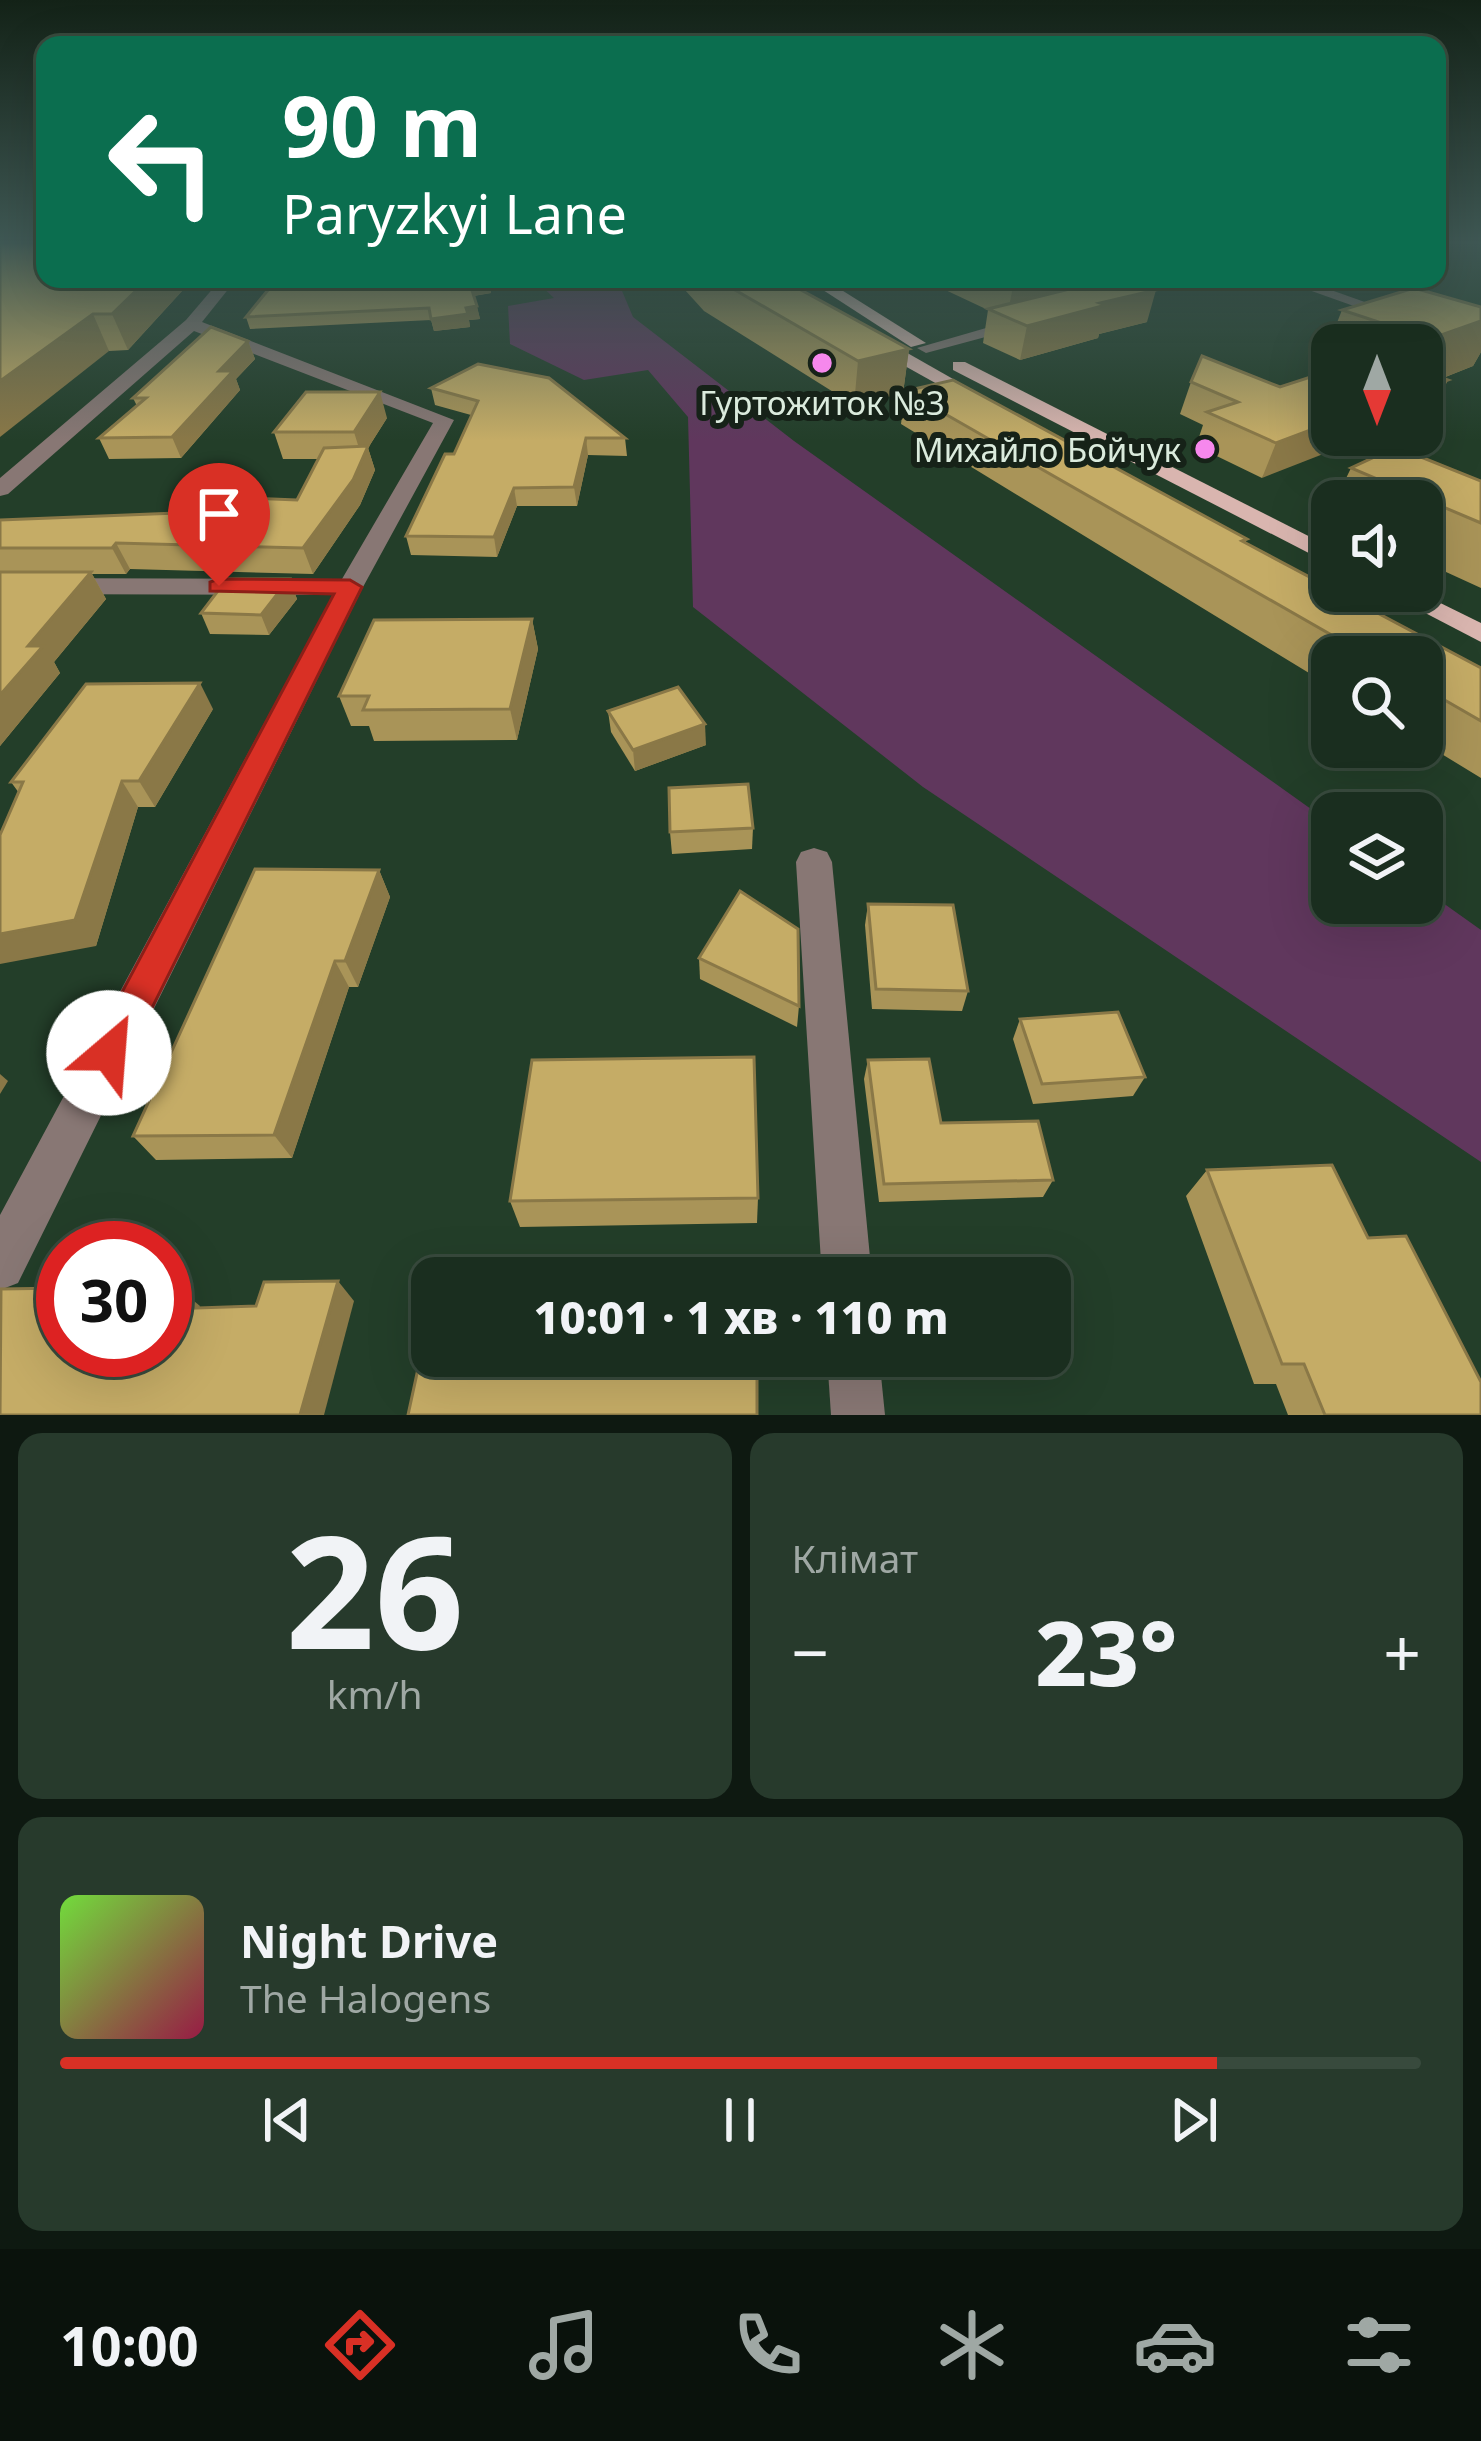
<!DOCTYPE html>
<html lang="uk">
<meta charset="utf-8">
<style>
:root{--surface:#1a2e1f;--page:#273a2c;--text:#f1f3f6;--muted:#9fa8a4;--line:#384a3d;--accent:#d93025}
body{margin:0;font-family:"Noto Sans",sans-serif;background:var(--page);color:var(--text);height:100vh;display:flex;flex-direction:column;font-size:45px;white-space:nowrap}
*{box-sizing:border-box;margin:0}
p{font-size:39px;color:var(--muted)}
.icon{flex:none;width:66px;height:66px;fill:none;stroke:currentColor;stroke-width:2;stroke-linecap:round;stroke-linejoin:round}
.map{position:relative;height:1415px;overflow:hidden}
.side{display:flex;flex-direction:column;gap:18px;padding:18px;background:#0e1911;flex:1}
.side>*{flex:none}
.banner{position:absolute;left:36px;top:36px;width:1410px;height:252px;border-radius:24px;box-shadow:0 12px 48px #0002,0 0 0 3px var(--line);background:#0b6e4f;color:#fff;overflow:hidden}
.needle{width:78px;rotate:180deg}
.fabs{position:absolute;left:1311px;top:324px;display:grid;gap:24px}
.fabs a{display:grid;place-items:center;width:132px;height:132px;border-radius:24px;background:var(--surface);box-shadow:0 12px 48px #0002,0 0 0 3px var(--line);font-size:60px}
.speed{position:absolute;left:36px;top:1221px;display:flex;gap:24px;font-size:60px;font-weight:700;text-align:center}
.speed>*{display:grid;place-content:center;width:156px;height:156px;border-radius:50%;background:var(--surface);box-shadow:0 12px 48px #0002,0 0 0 3px var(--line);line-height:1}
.speed .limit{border:18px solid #d22;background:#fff;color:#111}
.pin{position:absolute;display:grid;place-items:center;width:102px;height:102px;color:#fff;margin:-123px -51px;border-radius:50% 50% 50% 0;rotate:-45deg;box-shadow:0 0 12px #0007}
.pin .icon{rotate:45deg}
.me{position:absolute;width:132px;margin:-66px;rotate:27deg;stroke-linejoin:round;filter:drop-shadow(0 0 9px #0008)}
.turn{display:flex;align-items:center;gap:42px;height:252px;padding:0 48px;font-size:54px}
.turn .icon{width:156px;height:156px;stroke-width:2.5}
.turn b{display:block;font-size:84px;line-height:102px}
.big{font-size:90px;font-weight:800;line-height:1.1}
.side .widget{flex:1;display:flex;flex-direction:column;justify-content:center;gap:18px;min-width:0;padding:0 42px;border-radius:24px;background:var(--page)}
.side .dial{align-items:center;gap:0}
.dial b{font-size:156px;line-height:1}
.song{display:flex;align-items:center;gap:36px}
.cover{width:144px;height:144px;border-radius:18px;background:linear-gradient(135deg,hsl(100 70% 55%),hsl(340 70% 35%))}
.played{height:12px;border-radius:6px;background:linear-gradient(90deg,var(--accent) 85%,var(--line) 85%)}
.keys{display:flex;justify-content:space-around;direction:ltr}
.heat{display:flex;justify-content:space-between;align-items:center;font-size:66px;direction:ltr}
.side .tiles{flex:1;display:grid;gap:18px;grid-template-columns:1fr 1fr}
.widget:last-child{grid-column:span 2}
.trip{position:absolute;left:411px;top:1257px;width:660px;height:120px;border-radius:24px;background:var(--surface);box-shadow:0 12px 48px #0002,0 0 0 3px var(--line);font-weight:800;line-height:120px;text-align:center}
.tabs{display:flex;height:192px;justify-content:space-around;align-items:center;background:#0a120c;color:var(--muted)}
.tabs .icon{width:84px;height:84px}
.tabs .active{color:var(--accent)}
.tabs b{font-size:54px;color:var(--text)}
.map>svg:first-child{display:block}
.green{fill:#60375d}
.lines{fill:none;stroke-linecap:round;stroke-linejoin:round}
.path{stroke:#819685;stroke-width:6;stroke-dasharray:3 8;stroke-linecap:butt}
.minor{fill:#887774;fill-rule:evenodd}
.major{fill:#d9b5af;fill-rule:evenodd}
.wall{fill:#a99458}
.shaded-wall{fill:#8a7847}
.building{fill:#c5ac66;stroke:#8a7847;stroke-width:3}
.route{fill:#d93025;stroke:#8d1f18;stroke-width:3}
.poi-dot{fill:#f688ed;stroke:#162218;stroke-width:4.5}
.labels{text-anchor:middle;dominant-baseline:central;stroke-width:12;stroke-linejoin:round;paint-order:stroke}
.far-poi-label{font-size:33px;fill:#dbebdd;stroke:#162218}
</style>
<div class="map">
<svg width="1481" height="1415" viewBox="0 0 1481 1415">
<rect width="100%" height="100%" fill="#233e29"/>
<path class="green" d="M534 279H617L633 317 794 441 1332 824V903H1422V888L1481 930V1162L923 787 693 607 688 417 648 370 584 380 510 344 508 306 554 298Z"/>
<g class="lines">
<path class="path" d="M1310 514 1332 505"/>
<g class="minor">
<path d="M221 279H361L354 283 230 287 202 322 454 420 363 587 18 1283 0 1290V1215L333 595 0 594V578L342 579 433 423 194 331 8 494 0 496V478L186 320Z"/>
<path d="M1278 279H1300L1407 317 1393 320Z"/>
<path d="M1024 317 1030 319V325L926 353 917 348Z"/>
<path d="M814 848 827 852 832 862 872 1278H822L796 862 801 852Z"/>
<path d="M827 1356H879L885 1415H831Z"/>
</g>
<g class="major">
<path d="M806 279H824L926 343 911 347Z"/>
<path d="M869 338H881L990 400 973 404 869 346Z"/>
<path d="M953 362H965L1332 548V565L953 370Z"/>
<path d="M1383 591H1416L1481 623V642Z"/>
</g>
</g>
<g class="wall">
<path d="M0 243 193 279 128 350 109 351Z"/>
<path d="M675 279H770L778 286 909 349 903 393 854 405 704 311Z"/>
<path d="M922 279H1126L1147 322 1099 334 1098 338 1020 360 983 343 988 310Z"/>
<path d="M489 281 491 293 474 296 480 319 469 320 470 327 434 331 431 320 250 329 246 317Z"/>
<path d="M1481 307V352L1473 366 1443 378 1448 380 1431 412 1422 416V345H1332V367L1321 363 1342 310Z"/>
<path d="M248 341 255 359 236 379 240 390 181 458 109 459 99 438 137 406 133 398Z"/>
<path d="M1332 370 1262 478 1196 446 1203 425 1180 414 1191 382 1280 387Z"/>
<path d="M431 388 625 438 627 456 588 455 577 506H517L497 557 411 555 406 536 454 454 471 415 435 405Z"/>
<path d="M905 391 1247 539 1245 543 1481 668V778L1422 742V657H1332V687L901 424Z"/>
<path d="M387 418 368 448 375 470 360 505 313 574 130 569 126 574H92L106 599 54 662 60 673 0 746V520L177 513 297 500 318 459H283L274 432Z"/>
<path d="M1351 468 1481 481V588L1422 561V501H1335Z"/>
<path d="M289 579 297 599 269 635 210 634 201 613Z"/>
<path d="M532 619 538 649 517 740 374 741 369 726H351L339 696Z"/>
<path d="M213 709 155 807H138L96 946 19 793 11 782Z"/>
<path d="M608 711 706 745 635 771 611 732Z"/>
<path d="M753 828 752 849 672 854 670 832Z"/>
<path d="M379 870 390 897 358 987H349L292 1158 156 1160 133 1136Z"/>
<path d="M868 904 968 991 962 1011 872 1009 865 925Z"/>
<path d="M699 958 799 1006 797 1027 700 979Z"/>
<path d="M1020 1019 1145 1077 1133 1096 1033 1104 1013 1039Z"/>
<path d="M868 1060 941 1123 1053 1180 1043 1197 879 1202 864 1079Z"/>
<path d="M1207 1170 1368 1238 1481 1415H1288L1276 1384H1254L1186 1196Z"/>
<path d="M758 1198 757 1223 520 1227 510 1201Z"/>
</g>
<g class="shaded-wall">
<path d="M148 279H193L128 350 112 314Z"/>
<path d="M1041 279H1082L1078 299 1007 318 1013 286Z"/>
<path d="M489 281 491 293 472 296 470 284Z"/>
<path d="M1156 290 1147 322 1099 334 1098 338 1020 360 1027 326 1100 303Z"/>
<path d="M477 306 480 319 469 320 470 327 434 331 431 319 466 308Z"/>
<path d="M93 314 109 351 0 437V381Z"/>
<path d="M1481 321V352L1473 366 1422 386V356L1430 339Z"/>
<path d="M248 341 255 359 236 379 240 390 181 458 172 437 219 371Z"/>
<path d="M909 349 903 393 854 405 858 361Z"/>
<path d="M1448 380 1431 412 1422 416V389Z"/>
<path d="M380 392 387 418 368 448 375 470 360 505 313 574 303 548 362 458 354 432Z"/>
<path d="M1332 422V435H1372L1262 478 1276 443Z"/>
<path d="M586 438 588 455 577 506 574 487Z"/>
<path d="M514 488 517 506 497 557 494 537Z"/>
<path d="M116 543 130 569 126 574 112 548Z"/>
<path d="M91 572 106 599 54 662 60 673 0 746V695L28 646Z"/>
<path d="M289 579 297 599 269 635 261 615Z"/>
<path d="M532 619 538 649 517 740 510 709Z"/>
<path d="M200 683 213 709 155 807 139 781Z"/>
<path d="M705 724 706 745 635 771 633 750Z"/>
<path d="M122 781 138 807 96 946 0 964V934Z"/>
<path d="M379 870 390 897 358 987 345 961Z"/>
<path d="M335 961 349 987 292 1158 274 1135Z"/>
<path d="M0 1074 8 1081 0 1094Z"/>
<path d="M338 1281 354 1301 324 1415H300Z"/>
<path d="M176 1286 200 1306 192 1328 168 1309Z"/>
</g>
<g class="building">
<path d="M0 243H45V279H148L112 314H93L0 381Z"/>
<path d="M277 279H487L489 281 470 284 477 306 466 308 468 314 431 319 429 308 246 317Z"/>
<path d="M716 279H770L778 286 790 284 909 349 858 361Z"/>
<path d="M996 279H1041L1013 286Z"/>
<path d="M1095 279H1126L1156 290 1100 303 1106 305 1027 326 988 309 1094 283Z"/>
<path d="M1414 288 1481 307V321L1430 339 1342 310Z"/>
<path d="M211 327 248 341 219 371H233L172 437 99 438 146 398H133Z"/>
<path d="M1202 356 1280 387 1332 370V422L1276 443 1207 412 1238 402 1191 382Z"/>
<path d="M478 364 549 378 625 438H586L574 487 514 488 494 537 406 536 445 454H454L478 401 431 388Z"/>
<path d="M1422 371 1448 380 1422 389Z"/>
<path d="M953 380 1247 539 1242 541 1332 589V591H1336L1481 668V721L1422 687V657H1370L905 391Z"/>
<path d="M306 392H380L354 432H274Z"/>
<path d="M368 446 353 480 303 548 116 543 112 548H0V520L177 513 193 496 297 500 324 448Z"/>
<path d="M1396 447 1481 481V523L1351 468Z"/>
<path d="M0 572H91L28 646H43L0 695Z"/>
<path d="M227 579H289L261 615 201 613Z"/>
<path d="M532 619 510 709 363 710 369 696H339L374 620Z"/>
<path d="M200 683 139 781H122L75 920 0 934V835L23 782H11L86 684Z"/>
<path d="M678 687 705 724 633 750 608 711Z"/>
<path d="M748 784 753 828 670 832 669 788Z"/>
<path d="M255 869 379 870 345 961H335L274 1135 133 1136Z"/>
<path d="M740 891 798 929 799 1006 699 958Z"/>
<path d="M868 904 953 905 968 991 876 989Z"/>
<path d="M1118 1012 1145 1077 1042 1084 1020 1019Z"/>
<path d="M754 1057 758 1198 510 1201 532 1060Z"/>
<path d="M929 1059 941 1123 1038 1121 1053 1180 884 1184 868 1060Z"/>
<path d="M1332 1165 1368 1238 1406 1236 1481 1382V1415H1325L1304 1364H1282L1207 1170Z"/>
<path d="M438 1276 756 1278H438Z"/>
<path d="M338 1281 300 1415H0L1 1289 63 1288V1350H165V1287L176 1286 168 1309 256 1306 264 1282Z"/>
<path d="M432 1304V1356H757V1415H408Z"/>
</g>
<linearGradient id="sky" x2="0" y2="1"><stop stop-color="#132217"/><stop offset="0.55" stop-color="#3f5854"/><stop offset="1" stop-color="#3f5854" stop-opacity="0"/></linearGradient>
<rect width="1481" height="441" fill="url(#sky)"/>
<path class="route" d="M219 579 350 580 362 587 123 1066 109 1071 96 1066 90 1053 96 1041 334 594 210 591V582Z"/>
<g class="poi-dot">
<circle cx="822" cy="363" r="12"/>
<circle cx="1205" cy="449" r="12"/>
</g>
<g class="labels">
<g class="far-poi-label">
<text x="822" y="402">Гуртожиток №3</text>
<text x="1181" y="449" text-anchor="end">Михайло Бойчук</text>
</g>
</g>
</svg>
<div class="fabs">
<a><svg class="needle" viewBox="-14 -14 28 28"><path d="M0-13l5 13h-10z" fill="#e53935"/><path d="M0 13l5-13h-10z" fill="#9fa8a4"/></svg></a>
<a><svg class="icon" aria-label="sound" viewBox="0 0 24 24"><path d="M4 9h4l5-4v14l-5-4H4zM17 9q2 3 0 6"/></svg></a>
<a><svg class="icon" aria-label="search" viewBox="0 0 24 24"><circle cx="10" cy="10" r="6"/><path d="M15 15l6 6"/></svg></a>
<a><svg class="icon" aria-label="layers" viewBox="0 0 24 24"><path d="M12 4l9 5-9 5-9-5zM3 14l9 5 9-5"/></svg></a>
</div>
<div class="speed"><div class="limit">30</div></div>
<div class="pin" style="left:219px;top:586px;background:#d93025"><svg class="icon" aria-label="arrive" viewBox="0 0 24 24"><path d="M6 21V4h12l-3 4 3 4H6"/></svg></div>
<svg class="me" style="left:109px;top:1053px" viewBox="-20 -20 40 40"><circle r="19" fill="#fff"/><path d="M0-13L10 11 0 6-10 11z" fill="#d93025"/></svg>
<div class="trip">10:01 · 1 хв · 110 m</div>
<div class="banner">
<div class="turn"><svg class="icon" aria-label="left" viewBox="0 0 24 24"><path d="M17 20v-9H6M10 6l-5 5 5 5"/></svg><div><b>90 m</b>Paryzkyi Lane</div></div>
</div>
</div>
<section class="side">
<div class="tiles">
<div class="widget dial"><b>26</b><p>km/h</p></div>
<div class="widget"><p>Клімат</p>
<div class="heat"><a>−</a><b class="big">23°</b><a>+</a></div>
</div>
<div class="widget">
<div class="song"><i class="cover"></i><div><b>Night Drive</b><p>The Halogens</p></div></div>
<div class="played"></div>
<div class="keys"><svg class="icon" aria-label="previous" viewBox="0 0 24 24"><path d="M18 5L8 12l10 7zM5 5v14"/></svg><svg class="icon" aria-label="pause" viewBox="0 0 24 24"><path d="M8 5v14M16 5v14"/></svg><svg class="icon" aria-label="next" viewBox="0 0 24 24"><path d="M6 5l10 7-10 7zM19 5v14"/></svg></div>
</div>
</div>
</section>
<nav class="tabs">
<b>10:00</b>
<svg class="icon active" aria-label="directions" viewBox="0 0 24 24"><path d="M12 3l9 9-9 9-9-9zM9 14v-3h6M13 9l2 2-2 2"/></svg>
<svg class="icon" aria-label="music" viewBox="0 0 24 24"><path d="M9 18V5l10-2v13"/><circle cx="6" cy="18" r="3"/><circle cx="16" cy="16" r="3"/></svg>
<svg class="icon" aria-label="phone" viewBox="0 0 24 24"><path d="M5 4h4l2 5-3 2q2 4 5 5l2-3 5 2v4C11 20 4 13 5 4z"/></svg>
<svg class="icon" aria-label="climate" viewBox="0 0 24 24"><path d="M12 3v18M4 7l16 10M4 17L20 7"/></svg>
<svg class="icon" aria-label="car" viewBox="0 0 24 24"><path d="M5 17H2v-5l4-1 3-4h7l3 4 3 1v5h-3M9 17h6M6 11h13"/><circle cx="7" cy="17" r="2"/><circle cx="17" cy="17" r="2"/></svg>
<svg class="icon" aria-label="filters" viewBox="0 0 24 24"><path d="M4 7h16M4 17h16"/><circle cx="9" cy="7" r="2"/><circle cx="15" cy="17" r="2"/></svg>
</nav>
